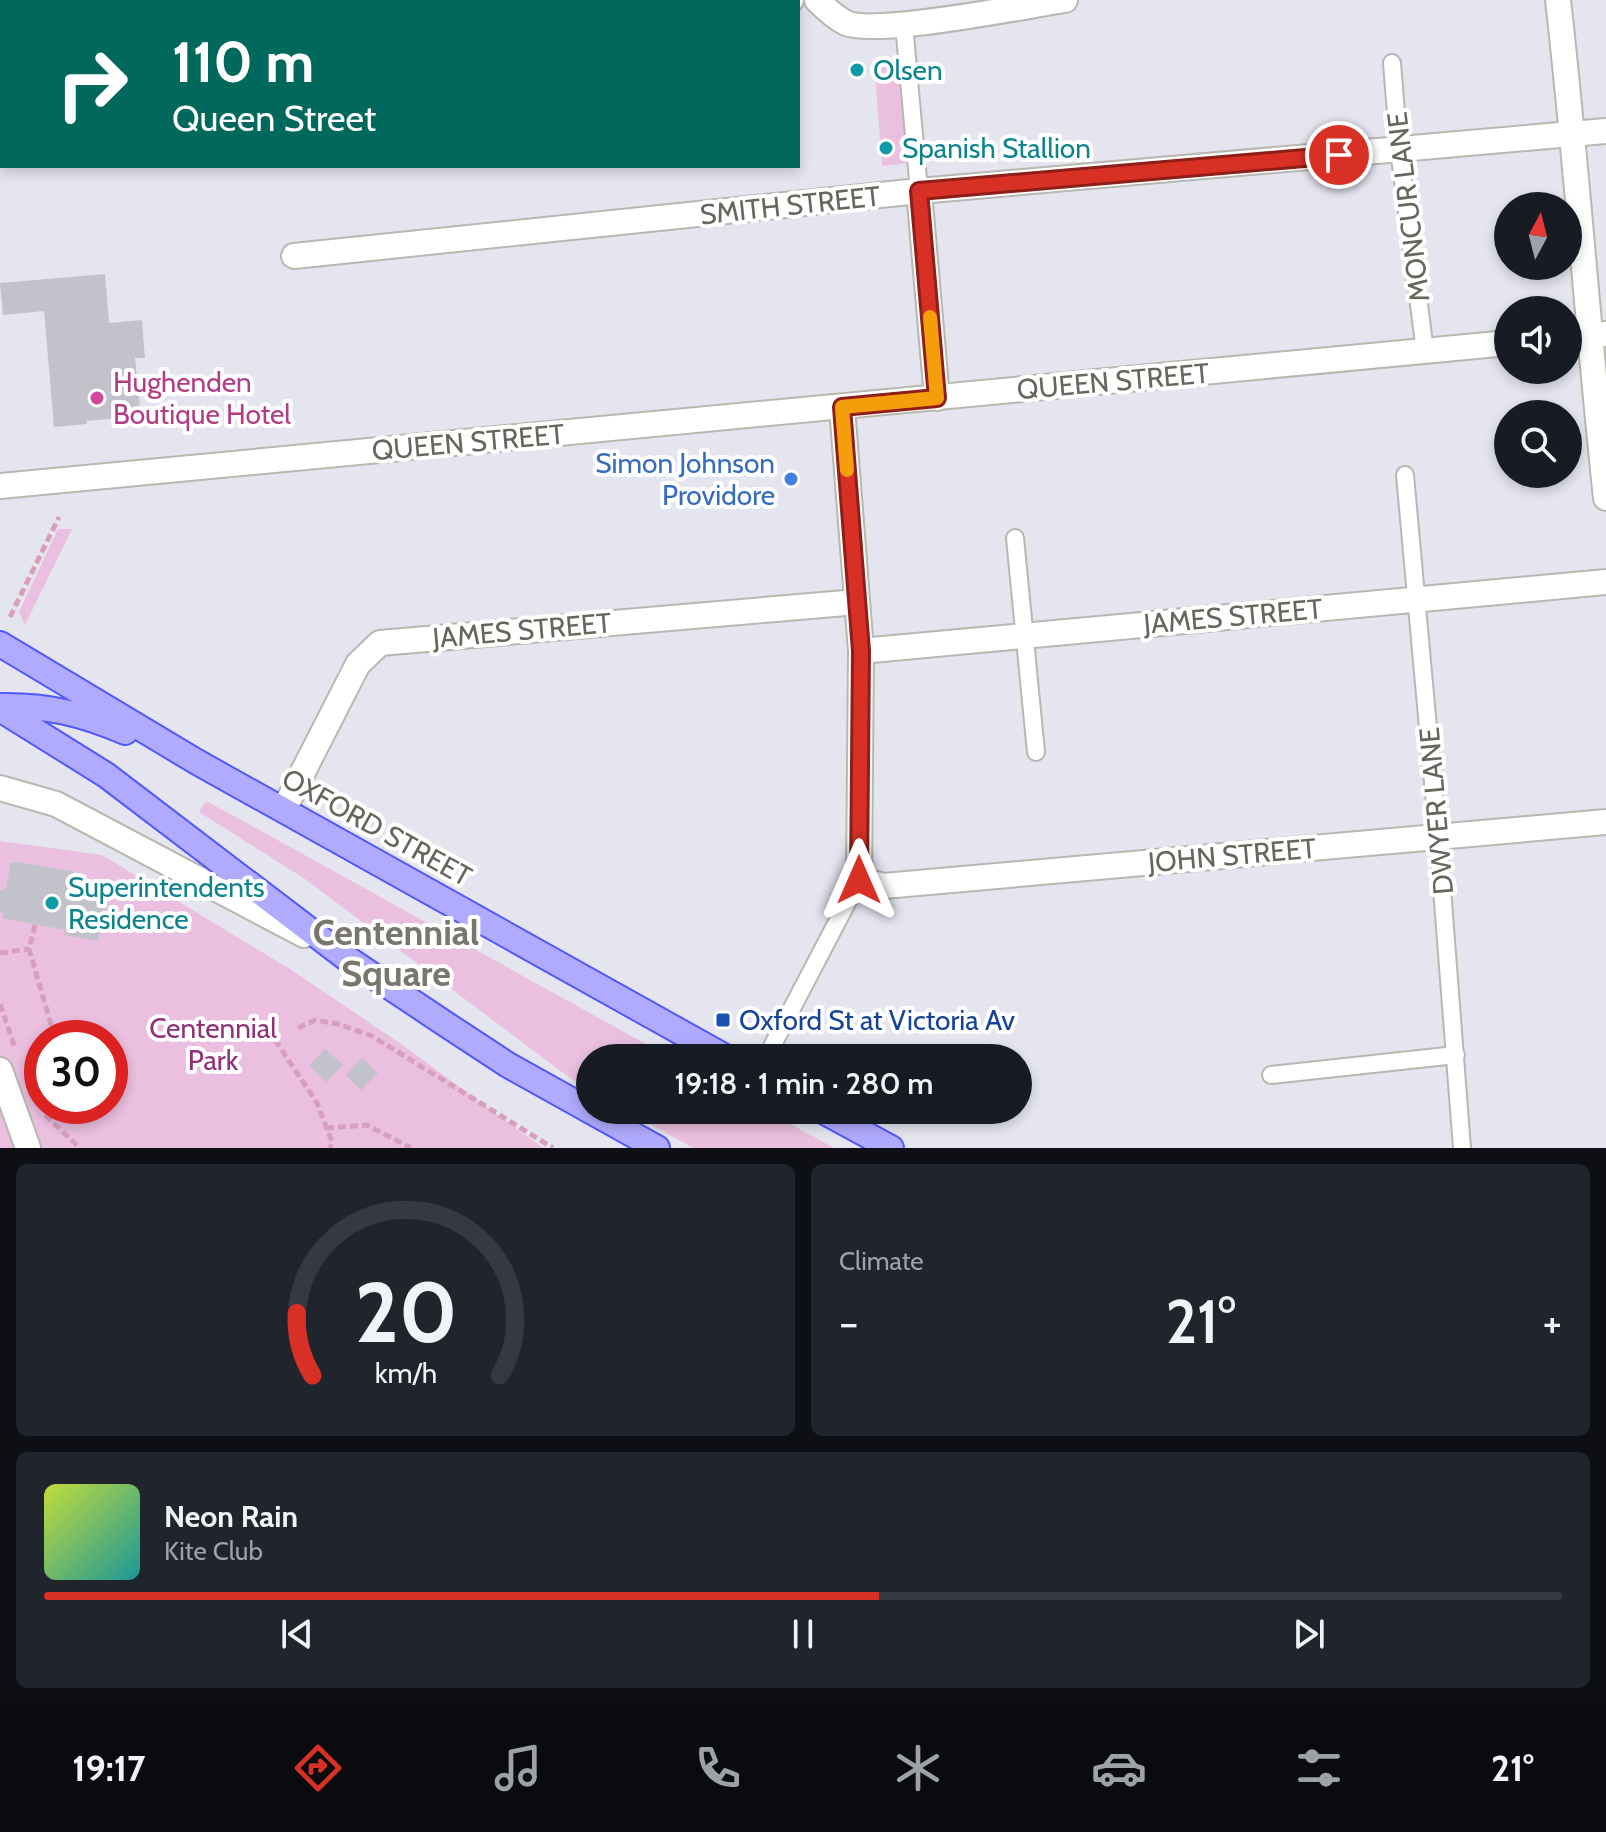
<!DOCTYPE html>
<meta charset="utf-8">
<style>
:root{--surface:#171b24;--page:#20242c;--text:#f1f3f6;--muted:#9ea1a6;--line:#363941;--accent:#d93025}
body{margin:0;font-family:Cabin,sans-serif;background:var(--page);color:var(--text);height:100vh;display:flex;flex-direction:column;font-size:30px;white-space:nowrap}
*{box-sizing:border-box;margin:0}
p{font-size:26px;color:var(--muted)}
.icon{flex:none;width:44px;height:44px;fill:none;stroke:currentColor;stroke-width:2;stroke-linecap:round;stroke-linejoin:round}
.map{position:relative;height:1148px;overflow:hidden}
.panel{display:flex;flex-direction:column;gap:16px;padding:16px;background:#0d0f14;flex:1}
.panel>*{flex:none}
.top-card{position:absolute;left:0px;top:0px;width:800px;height:168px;box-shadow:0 4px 12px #0003;background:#00695c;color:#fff;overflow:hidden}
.needle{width:52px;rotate:7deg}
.controls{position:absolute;left:1494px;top:192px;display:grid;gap:16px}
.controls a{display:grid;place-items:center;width:88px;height:88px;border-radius:50%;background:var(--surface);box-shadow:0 4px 12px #0003;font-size:40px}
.speed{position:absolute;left:24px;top:1020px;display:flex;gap:16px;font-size:40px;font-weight:700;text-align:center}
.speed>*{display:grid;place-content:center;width:104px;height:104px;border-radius:50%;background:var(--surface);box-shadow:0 4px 12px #0003;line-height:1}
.speed .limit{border:12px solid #d22;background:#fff;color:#111}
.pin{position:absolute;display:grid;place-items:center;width:68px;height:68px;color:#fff;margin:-34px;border:4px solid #fff;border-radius:50%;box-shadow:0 2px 8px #0007}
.me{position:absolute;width:88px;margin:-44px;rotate:0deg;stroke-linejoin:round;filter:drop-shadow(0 0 6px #0008)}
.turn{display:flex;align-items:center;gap:28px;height:168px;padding:0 40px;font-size:36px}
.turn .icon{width:104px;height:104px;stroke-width:2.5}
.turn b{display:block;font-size:56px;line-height:68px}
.big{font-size:60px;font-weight:600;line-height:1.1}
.panel .widget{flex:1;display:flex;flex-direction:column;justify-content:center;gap:12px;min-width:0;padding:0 28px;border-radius:12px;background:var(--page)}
.panel .dial{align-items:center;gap:0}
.dial svg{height:208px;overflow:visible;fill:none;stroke:var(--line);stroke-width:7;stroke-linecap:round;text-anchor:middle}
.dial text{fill:var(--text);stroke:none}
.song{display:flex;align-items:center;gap:24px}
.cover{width:96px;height:96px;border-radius:12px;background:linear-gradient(135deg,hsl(70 70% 55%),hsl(180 70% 35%))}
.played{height:8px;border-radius:4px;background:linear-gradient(90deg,var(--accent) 55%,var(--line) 55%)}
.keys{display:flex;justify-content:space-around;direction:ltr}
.heat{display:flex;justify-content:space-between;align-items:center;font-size:44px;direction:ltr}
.panel .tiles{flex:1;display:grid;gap:16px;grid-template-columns:1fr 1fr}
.widget:last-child{grid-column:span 2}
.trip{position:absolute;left:576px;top:1044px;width:456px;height:80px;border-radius:40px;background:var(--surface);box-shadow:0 4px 12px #0003;font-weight:600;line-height:80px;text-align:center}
.dock{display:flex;height:128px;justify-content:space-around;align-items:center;background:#090b0e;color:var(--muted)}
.dock .icon{width:56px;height:56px}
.dock .current{color:var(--accent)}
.dock b{font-size:36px;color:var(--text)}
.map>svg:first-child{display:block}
.green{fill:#eabfe0;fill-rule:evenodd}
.building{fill:#c2c2cb}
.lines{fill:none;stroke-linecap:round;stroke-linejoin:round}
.lane-casing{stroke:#b9b7b0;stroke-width:20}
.street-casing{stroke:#b9b7b0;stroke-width:28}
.secondary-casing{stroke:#b9b8af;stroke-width:28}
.primary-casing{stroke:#5059fe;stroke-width:28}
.path{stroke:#d89fbc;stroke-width:5;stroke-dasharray:8 4;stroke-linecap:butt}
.lane{stroke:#fff;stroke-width:16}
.street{stroke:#fff;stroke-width:24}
.secondary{stroke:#fff;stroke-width:24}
.primary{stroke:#b1abff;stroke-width:24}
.route-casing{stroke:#8d1f18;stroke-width:20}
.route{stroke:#d93025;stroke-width:14}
.slow{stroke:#f59e0b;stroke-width:14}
.culture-dot{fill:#0f9aa8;stroke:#fff;stroke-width:3}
.hotel-dot{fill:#d1479c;stroke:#fff;stroke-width:3}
.shop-dot{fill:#3f7fe0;stroke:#fff;stroke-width:3}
.transit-dot{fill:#1a4fb4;stroke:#fff;stroke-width:3}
.labels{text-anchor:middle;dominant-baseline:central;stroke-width:8;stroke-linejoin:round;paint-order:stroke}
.culture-label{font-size:28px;fill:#0d838f;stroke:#fff;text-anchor:start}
.street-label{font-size:28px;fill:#67655c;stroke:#fff}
.hotel-label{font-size:28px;fill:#b23c85;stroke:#fff;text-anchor:start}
.shop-label{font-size:28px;fill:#366cbe;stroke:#fff;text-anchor:end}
.transit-label{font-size:28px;fill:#164399;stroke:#fff;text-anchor:start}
.park-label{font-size:28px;fill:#923077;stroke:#fff}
.district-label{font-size:36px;font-weight:bold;fill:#79766d;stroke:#fff}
</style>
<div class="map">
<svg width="1606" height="1148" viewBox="0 0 1606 1148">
<rect width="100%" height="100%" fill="#e5e5f0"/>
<g class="green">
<path d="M899 57 907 163 882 166 874 59Z"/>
<path d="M58 529H72L25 625 19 612Z"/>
<path d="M206 801 254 827 671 1058H590V1091L582 1087 305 879 199 812Z"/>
<path d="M0 841 102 855 290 969 401 1044 543 1148H0ZM42 1038H110V1106H42Z"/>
<path d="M624 1110H765L834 1148H693Z"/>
</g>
<g class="building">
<path d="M105 274 109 323 142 320 145 358H135L141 416 86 421 87 424 54 427 44 311 3 315 0 283Z"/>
<path d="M17 862 71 871 78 875 77 883 82 884 81 892 105 896 98 941 64 935 65 930 3 918V913L0 912V890H4L7 887 10 863Z"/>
<path d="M325 1049 343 1065 326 1082 309 1066Z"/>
<path d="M362 1058 378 1073 361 1090 346 1075Z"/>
</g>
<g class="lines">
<defs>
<g id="lane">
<path d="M904 24 919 191"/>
<path d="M1392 63 1399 150 1425 351"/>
<path d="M1405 475 1438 837 1462 1148"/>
<path d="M1015 538 1036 752"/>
<path d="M766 1058 859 880"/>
<path d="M1271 1075 1456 1055"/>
</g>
<g id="street">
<path d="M344 0 346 2"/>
<path d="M748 0 750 2"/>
<path d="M817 0C825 8 836 18 846 23 875 36 1025 6 1065 0"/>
<path d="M919 191 937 398"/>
<path d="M294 256 919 191 1606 131"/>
<path d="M842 407 861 651 859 880 884 886 1606 822"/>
<path d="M861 651 1606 582"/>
<path d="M284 809 358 664 380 643 857 602"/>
<path d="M0 1070 28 1148"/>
</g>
<g id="secondary">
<path d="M1558 0C1577 166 1588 332 1606 498"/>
<path d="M788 2 791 0"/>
<path d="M0 63H2"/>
<path d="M1568 337 1606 334"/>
<path d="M0 486 1508 343"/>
<path d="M0 788 56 804 304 935"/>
</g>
<g id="primary">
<path d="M0 644 197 762 727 1058"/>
<path d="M0 706C47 705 83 714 125 732"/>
<path d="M0 709 106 775 345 957 441 1021 508 1065 657 1148"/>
<path d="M821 1110 891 1148"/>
</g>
</defs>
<use href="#lane" class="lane-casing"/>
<use href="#street" class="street-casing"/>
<use href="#secondary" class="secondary-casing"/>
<use href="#primary" class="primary-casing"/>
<g class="path">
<path d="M10 617 59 517"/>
<path d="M35 925 29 949 55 1038"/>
<path d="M0 953 29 949"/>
<path d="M0 1004 15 1048"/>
<path d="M298 1028 315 1020 338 1024 372 1036 553 1148"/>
<path d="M275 1040 317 1103 332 1142 330 1148"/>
<path d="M29 1072H42"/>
<path d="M45 1115 80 1148"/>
<path d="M326 1128 367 1125 411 1148"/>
</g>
<use href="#lane" class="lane"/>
<use href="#street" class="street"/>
<use href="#secondary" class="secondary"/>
<use href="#primary" class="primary"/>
</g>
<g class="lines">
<defs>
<path id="route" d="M859 880 861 651 842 407 937 398 919 191 1339 155"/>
</defs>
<use href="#route" class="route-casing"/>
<use href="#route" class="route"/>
<path class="slow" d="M847 470 842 407 937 398 930 317"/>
</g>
<g class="culture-dot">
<circle cx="857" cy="70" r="8"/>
<circle cx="886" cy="148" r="8"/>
<circle cx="52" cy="903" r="8"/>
</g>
<circle class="hotel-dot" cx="97" cy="398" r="8"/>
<circle class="shop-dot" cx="791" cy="479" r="8"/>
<rect class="transit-dot" x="715" y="1012" width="16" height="16" rx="4"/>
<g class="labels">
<g class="culture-label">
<text x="873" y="70">Olsen</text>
<text x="902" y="148">Spanish Stallion</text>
<text x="68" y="887">Superintendents<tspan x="68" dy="32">Residence</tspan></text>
</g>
<g class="street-label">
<text transform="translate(790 205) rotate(-6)">SMITH STREET</text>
<text transform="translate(1408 207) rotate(-97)">MONCUR LANE</text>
<text transform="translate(1113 381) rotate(-5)">QUEEN STREET</text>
<text transform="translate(468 442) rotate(-5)">QUEEN STREET</text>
<text transform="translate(1233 616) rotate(-5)">JAMES STREET</text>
<text transform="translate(522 630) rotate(-5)">JAMES STREET</text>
<text transform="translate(1436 811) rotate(-95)">DWYER LANE</text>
<text transform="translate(377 827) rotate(29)">OXFORD STREET</text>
<text transform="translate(1232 855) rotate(-5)">JOHN STREET</text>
</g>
<g class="hotel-label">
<text x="113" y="382">Hughenden<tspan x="113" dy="32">Boutique Hotel</tspan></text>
</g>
<g class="shop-label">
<text x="775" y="463">Simon Johnson<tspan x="775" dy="32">Providore</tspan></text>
</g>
<g class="transit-label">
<text x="739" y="1020">Oxford St at Victoria Av</text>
</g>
<g class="park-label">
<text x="213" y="1028">Centennial<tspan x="213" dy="32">Park</tspan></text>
</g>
<g class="district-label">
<text x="396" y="932">Centennial<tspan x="396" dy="41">Square</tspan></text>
</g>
</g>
</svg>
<div class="controls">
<a><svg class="needle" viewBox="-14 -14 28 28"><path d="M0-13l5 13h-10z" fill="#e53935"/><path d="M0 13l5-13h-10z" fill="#9ea1a6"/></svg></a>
<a><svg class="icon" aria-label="sound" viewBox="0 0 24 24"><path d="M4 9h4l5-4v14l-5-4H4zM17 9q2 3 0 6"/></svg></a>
<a><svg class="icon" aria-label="search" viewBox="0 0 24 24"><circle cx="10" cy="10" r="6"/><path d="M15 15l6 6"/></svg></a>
</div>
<div class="speed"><div class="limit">30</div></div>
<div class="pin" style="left:1339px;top:155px;background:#d93025"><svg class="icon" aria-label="arrive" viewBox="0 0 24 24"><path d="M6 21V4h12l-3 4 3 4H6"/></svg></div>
<svg class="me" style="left:859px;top:880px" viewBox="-20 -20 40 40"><path d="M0-17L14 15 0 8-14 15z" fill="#d93025" stroke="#fff" stroke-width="4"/></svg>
<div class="trip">19:18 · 1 min · 280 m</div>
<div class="top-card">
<div class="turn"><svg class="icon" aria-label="right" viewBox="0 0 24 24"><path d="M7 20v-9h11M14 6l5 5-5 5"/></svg><div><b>110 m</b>Queen Street</div></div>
</div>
</div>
<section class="panel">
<div class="tiles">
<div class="widget dial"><svg viewBox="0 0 100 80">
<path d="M14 69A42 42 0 1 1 86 69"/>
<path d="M14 69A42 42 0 0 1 8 45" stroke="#d93025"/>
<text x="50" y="56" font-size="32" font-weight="700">20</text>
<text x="50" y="72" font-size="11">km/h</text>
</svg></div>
<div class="widget"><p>Climate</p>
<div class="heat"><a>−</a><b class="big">21°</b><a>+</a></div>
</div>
<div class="widget">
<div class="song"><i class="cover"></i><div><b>Neon Rain</b><p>Kite Club</p></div></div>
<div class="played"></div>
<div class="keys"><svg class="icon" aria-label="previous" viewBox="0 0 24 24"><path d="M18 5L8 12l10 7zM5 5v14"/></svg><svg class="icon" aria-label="pause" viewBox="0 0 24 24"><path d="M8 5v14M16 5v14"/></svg><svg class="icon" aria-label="next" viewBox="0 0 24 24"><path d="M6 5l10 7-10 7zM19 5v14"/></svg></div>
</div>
</div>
</section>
<nav class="dock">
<b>19:17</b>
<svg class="icon current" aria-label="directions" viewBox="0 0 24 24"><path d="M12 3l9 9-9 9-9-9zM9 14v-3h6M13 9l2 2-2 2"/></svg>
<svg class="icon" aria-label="music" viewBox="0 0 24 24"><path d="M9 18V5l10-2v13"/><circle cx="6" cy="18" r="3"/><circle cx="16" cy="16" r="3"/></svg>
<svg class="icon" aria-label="phone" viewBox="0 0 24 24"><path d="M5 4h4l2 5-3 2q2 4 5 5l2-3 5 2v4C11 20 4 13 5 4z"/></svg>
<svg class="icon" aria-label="climate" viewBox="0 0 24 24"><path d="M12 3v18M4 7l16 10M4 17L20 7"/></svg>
<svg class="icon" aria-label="car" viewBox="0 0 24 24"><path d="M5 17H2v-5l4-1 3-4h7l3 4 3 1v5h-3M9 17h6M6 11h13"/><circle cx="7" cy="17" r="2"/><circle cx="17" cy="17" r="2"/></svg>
<svg class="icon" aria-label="filters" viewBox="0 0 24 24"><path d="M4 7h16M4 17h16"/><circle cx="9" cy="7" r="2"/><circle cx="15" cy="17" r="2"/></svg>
<b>21°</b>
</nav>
